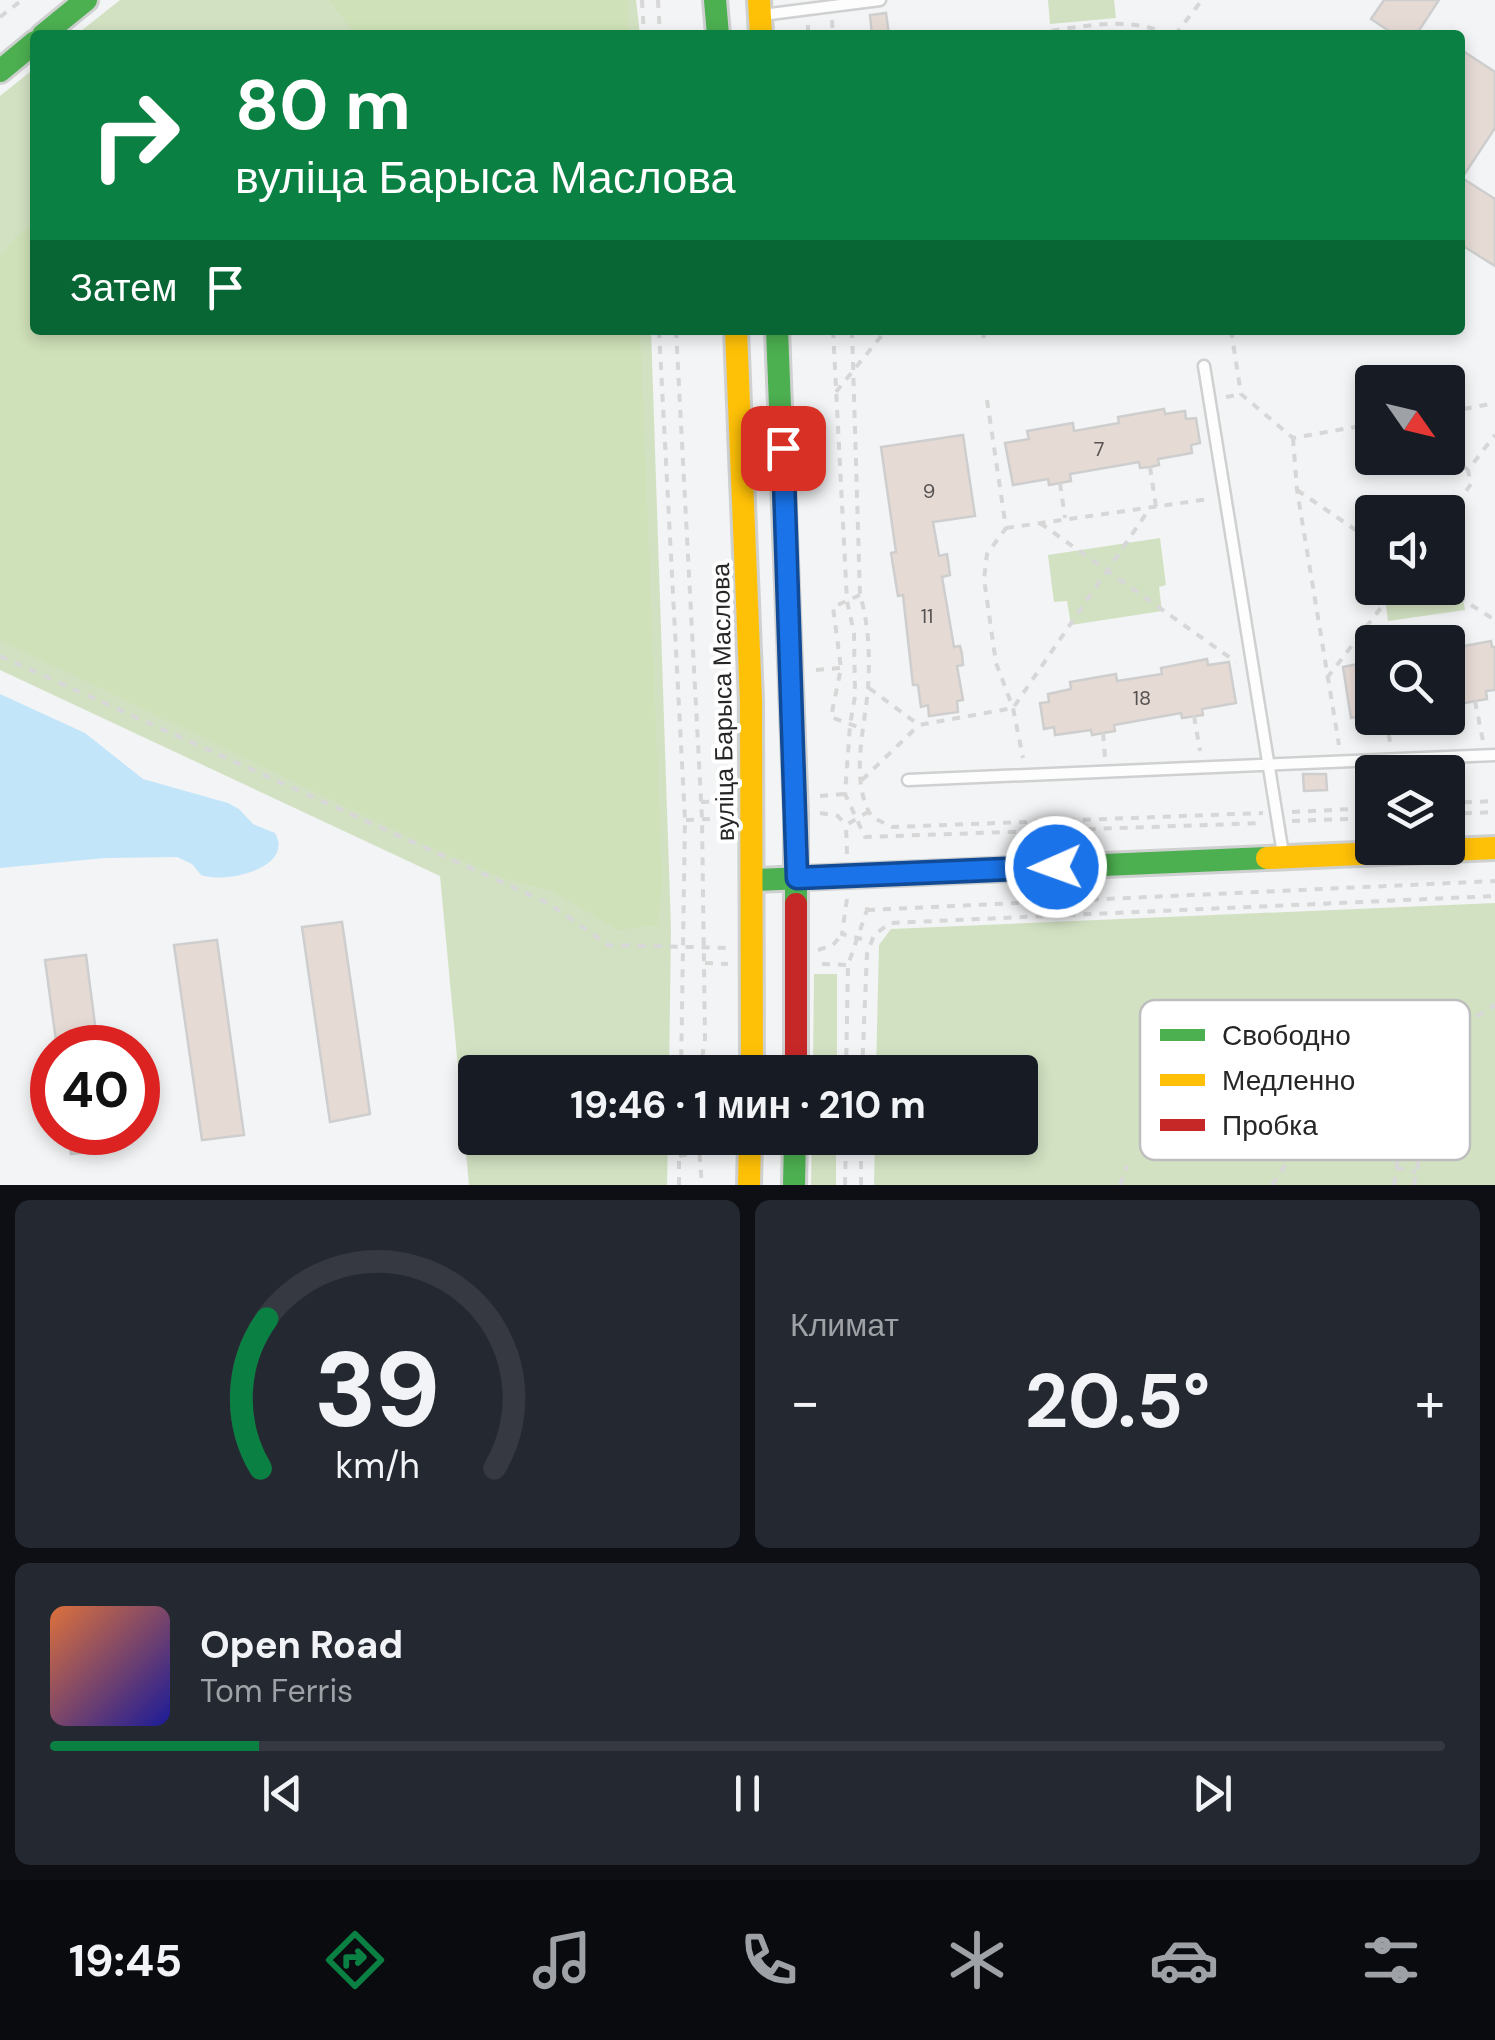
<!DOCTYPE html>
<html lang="ru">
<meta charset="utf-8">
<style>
:root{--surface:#171b24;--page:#242831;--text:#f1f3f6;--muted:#9ea1a6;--line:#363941;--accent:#0b8043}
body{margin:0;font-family:"DM Sans",sans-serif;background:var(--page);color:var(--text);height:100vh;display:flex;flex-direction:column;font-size:38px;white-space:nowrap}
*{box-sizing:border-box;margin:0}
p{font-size:32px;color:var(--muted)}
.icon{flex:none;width:55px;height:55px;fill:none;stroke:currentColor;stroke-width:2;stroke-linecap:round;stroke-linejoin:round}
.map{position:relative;height:1185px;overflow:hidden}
.details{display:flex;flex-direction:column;gap:15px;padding:15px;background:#0d0f14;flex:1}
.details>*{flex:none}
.banner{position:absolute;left:30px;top:30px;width:1435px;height:305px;border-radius:10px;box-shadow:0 5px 15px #0003;background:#0b8043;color:#fff;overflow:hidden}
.needle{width:65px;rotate:124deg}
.controls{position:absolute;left:1355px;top:365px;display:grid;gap:20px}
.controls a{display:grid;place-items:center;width:110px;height:110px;border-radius:10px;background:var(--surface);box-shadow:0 5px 15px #0003;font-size:50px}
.speed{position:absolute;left:30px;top:1025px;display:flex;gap:20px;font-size:50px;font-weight:700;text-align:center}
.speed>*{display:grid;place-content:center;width:130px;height:130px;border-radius:50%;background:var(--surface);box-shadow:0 5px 15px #0003;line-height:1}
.speed .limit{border:15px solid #d22;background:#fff;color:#111}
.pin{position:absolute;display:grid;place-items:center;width:85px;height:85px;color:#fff;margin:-42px;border-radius:20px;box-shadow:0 5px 15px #0006}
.me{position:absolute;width:110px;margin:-55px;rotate:268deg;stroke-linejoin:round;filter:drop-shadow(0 0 8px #0008)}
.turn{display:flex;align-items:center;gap:35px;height:210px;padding:0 40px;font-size:45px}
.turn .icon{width:130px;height:130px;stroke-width:2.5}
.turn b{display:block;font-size:70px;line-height:85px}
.then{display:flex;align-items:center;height:95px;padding:0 40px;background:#0003;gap:20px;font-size:38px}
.big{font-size:75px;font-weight:700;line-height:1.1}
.details .widget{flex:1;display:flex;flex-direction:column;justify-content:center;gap:15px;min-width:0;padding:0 35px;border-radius:15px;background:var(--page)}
.details .dial{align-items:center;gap:0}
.dial svg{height:260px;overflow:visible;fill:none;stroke:var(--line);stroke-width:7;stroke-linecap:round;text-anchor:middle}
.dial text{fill:var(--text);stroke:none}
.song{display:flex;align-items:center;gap:30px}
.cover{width:120px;height:120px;border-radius:15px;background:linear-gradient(135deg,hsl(20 70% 55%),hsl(240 70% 35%))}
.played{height:10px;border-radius:5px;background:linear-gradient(90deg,var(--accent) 15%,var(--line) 15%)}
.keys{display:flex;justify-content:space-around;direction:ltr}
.heat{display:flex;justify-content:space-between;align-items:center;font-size:55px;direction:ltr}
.details .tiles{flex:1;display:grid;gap:15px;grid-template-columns:1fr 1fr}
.widget:last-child{grid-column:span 2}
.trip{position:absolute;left:458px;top:1055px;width:580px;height:100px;border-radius:10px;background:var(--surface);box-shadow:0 5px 15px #0003;font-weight:700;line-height:100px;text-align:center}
.menu{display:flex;height:160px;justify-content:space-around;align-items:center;background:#090b0e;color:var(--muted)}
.menu .icon{width:70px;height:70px}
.menu .active{color:var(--accent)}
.menu b{font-size:45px;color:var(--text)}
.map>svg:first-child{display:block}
.green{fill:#d2e1c2}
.forest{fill:#cfe1b8}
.water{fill:#c3e5fa}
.building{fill:#e6dad5;stroke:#cecece;stroke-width:2.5}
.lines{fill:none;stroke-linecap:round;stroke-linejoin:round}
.lane-casing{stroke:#cfd0d0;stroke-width:15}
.fast-casing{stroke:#cfd0d0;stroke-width:28}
.slow-casing{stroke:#cfd0d0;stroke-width:28}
.jam-casing{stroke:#cfd0d0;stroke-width:28}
.path{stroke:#d7d7d8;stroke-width:4;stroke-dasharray:8 8;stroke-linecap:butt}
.lane{stroke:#fdfdfe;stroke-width:10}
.fast{stroke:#4caf50;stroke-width:22}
.slow{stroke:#ffc107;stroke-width:22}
.jam{stroke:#c62828;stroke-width:22}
.route-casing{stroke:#114b97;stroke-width:25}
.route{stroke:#1a73e8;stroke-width:18}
.labels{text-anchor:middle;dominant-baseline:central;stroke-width:8;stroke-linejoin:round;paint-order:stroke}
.number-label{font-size:20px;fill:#565352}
.street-label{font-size:25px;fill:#262627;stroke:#fff}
.key{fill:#fff;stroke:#bebebe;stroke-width:2.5}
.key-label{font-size:28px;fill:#262627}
</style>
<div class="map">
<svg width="1495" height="1185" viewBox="0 0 1495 1185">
<rect width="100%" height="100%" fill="#f3f4f5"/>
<g class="green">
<path d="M120 0H636L640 35H76Z"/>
<path d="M1048 0H1114L1116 18 1050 24Z"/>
<path d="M35 68V330H651L671 929 669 1072H475V1138H668L667 1185H469L440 876 0 670V96Z"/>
<path d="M1448 530 1452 531 1465 610 1388 621 1386 606 1400 588H1448Z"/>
<path d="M1160 538 1166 585 1159 587 1162 611 1071 625 1067 601 1054 602 1048 555Z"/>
<path d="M1495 903V1185H874L875 1138H1020V1072H876L879 945 891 929Z"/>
<path d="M814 974H837V1072H813Z"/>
<path d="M812 1138H836V1185H811Z"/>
</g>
<g class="forest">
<path d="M329 0H627L628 35H356Z"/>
<path d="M35 225V330H640L662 882 658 925 618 930 554 892 506 879 426 845 0 640V257L17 235Z"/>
</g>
<path class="water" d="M0 694 85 733 143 779 228 803 239 809 253 824 275 833C295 868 225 884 201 875L192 864 177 857 105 858 0 868Z"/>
<g class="building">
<path d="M1384 0H1439L1416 35H1395L1371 19Z"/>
<path d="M886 13 889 35H872L870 15Z"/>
<path d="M1460 49 1495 72V128L1462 178 1495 199V266L1460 244Z"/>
<path d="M1164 409 1165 414 1185 411 1186 419 1196 418 1200 443 1191 445 1192 453 1158 459 1159 465 1150 467 1140 468 1139 462 1070 474 1071 481 1049 485 1048 479 1013 485 1005 443 1029 439 1027 431 1073 423 1074 431 1119 423 1118 417Z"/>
<path d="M963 435 975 516 933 522 939 556 947 554 950 575 942 577 954 647 960 646 962 654 963 665 957 666 963 700 957 701 958 712 929 716 928 705 921 707 918 685H913L903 595 898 596 891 553 896 552 881 447Z"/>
<path d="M1491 641 1492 647H1495V690L1486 691 1487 699 1448 706V649Z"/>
<path d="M1207 659 1208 665 1229 662 1236 703 1202 709 1203 715 1182 718 1181 713 1114 725 1115 731 1092 735 1091 730 1055 735 1054 727 1044 729 1040 703 1049 702 1048 694 1071 689 1070 682 1116 674 1117 681 1162 674 1161 668Z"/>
<path d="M1372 661V714L1351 718 1343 667Z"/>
<path d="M1303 774H1326L1327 790 1304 791Z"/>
<path d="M342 922 370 1114 330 1122 302 927Z"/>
<path d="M217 940 244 1135 202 1140 174 945Z"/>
<path d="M86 955 98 1048H57L45 960Z"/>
<path d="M68 1132H110L112 1149 71 1154Z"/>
</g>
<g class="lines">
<defs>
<g id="lane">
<path d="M762 15 880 0"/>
<path d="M1204 366 1283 854"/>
<path d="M908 780 1495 755"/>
</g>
<g id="fast">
<path d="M715 0 718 35"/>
<path d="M43 35 86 0"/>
<path d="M0 71 35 42"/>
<path d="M777 330 796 815V904"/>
<path d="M755 880 1267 858"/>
<path d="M794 1185 795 1138"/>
</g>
<g id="slow">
<path d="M759 0 761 35"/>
<path d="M736 330 751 701 752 1072"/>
<path d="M1267 858 1495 848"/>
<path d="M749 1185 750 1138"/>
</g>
<path id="jam" d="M796 904V1072"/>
</defs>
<use href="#lane" class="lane-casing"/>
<use href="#fast" class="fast-casing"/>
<use href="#slow" class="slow-casing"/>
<use href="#jam" class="jam-casing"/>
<g class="path">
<path d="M642 0 644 35"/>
<path d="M658 0 660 35"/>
<path d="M0 17 22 0"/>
<path d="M832 20 833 35"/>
<path d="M808 25V35"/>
<path d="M1020 35C1061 31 1132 12 1166 35"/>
<path d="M1175 35 1202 0"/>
<path d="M659 330 685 820 681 1072"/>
<path d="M676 330 702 819 705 1039 700 1072"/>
<path d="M833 330 847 601 854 633 855 696 850 725 845 794 865 837 1263 823"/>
<path d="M852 330 860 595C869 624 870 658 868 688 865 728 849 781 872 817L892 827 1263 813"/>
<path d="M983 330 984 340"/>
<path d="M1231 330 1241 394 1293 438 1372 424"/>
<path d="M836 392 886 330"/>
<path d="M1226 397 1241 394"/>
<path d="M987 400 1006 528 987 554 984 579 996 663 1013 708 1023 758"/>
<path d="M1448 412 1495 403"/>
<path d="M1293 438 1297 490 1339 745"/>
<path d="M1448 455 1468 470"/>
<path d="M1150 467 1156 507"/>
<path d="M1060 483 1065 518"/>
<path d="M1297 490 1372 541"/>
<path d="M1448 517 1471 484 1468 470 1495 435"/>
<path d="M1040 523 1236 662"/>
<path d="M1006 528 1209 499"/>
<path d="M1444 588 1495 620"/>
<path d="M860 595 833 607 841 668 831 717 861 728"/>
<path d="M0 656 548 903 608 945 729 948"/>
<path d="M816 670 841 668"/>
<path d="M1327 678 1396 588"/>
<path d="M869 688 919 725 1013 708 1150 508"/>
<path d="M1475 701 1483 741"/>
<path d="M1194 716 1200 751"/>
<path d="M1386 718 1390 742"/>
<path d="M1103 733 1105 757"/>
<path d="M862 780 919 725"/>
<path d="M820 796 845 794"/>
<path d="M701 802 731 801"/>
<path d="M1448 803 1495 801"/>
<path d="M1292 812 1372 808"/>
<path d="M820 813 838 816 846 825"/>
<path d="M1448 814 1495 812"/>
<path d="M686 820 731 818"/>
<path d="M1292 821 1372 818"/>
<path d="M847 854 846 825 868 812"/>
<path d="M847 899 842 934 870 941"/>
<path d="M867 910 1495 881"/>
<path d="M818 950 833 945 842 934"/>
<path d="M705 963 728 964"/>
<path d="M822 964 848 965"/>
<circle cx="1434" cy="1041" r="33"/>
<path d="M1463 1025 1495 1005"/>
<path d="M681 1068 708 1072"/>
<path d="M846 1072 848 965 867 910 866 901"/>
<path d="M862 1072 867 954 874 935 890 923 1495 896"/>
<path d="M1311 1097 1329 1110"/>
<path d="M698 1138 702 1185"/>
<path d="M679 1156 712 1150V1138"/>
<path d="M1396 1168 1416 1172"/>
<path d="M679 1185V1138"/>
<path d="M845 1185 846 1138"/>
<path d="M861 1185V1138"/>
<path d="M1120 1185 1127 1166"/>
<path d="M1272 1185 1317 1119 1405 1057"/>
<path d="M1394 1185 1412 1065"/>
<path d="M1414 1185 1435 1074"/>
</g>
<use href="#lane" class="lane"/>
<use href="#fast" class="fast"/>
<use href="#slow" class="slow"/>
<use href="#jam" class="jam"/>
</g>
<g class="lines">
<defs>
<path id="route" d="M783 448 797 878 1056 867"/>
</defs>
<use href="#route" class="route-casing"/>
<use href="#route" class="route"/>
</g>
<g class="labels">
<g class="number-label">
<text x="1099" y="449">7</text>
<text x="929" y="491">9</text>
<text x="927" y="616">11</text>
<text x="1142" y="698">18</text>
</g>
<g class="street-label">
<text transform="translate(723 702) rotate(-91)">вуліца Барыса Маслова</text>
</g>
</g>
<rect x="1140" y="1000" width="330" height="160" rx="15" class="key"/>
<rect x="1160" y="1029" width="45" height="12" fill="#4caf50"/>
<rect x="1160" y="1074" width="45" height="12" fill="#ffc107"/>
<rect x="1160" y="1119" width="45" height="12" fill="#c62828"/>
<g class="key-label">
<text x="1222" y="1045">Свободно</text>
<text x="1222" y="1090">Медленно</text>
<text x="1222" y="1135">Пробка</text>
</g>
</svg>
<div class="controls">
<a><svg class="needle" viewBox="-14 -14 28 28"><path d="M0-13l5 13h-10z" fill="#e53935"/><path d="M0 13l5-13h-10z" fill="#9ea1a6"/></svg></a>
<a><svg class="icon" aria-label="sound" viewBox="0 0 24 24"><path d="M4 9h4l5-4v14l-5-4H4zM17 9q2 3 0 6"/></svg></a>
<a><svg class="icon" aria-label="search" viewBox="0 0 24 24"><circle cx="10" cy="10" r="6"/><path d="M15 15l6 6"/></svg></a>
<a><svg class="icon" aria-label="layers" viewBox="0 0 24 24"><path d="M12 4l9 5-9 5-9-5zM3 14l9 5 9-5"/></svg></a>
</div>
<div class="speed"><div class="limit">40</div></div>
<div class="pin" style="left:783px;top:448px;background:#d93025"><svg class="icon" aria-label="arrive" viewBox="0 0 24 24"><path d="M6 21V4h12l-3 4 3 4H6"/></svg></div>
<svg class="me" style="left:1056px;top:867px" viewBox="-20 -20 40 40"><circle r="17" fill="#1a73e8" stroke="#fff" stroke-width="3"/><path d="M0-11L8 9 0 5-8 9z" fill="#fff"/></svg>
<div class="trip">19:46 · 1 мин · 210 m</div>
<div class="banner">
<div class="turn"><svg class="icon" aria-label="right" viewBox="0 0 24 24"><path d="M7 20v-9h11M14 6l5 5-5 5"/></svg><div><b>80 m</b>вуліца Барыса Маслова</div></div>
<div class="then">Затем<svg class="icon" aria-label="arrive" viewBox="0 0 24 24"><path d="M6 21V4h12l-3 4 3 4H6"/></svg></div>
</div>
</div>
<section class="details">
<div class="tiles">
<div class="widget dial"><svg viewBox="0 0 100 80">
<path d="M14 69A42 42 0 1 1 86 69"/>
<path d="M14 69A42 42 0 0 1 16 23" stroke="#0b8043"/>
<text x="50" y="56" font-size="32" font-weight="700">39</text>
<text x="50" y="72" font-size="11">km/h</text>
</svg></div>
<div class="widget"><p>Климат</p>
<div class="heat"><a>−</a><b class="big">20.5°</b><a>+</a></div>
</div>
<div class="widget">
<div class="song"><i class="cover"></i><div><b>Open Road</b><p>Tom Ferris</p></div></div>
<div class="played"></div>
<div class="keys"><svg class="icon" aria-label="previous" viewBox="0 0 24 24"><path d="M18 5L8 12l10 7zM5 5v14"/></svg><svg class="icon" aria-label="pause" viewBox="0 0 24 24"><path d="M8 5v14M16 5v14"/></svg><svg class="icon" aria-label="next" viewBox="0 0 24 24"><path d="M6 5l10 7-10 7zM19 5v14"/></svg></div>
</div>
</div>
</section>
<nav class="menu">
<b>19:45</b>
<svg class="icon active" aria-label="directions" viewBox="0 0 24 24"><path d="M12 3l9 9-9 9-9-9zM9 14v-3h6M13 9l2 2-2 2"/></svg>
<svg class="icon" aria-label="music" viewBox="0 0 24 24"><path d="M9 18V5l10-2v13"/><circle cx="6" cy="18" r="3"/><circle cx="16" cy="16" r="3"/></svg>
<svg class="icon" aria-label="phone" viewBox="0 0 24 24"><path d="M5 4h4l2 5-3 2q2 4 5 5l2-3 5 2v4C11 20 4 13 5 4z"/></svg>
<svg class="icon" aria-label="climate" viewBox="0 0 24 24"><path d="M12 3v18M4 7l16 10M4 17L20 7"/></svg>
<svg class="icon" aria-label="car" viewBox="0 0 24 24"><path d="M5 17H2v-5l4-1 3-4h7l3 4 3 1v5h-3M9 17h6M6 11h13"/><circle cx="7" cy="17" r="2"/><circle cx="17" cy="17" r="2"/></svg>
<svg class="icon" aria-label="filters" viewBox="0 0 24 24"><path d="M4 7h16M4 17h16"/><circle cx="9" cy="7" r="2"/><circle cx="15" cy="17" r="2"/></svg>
</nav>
